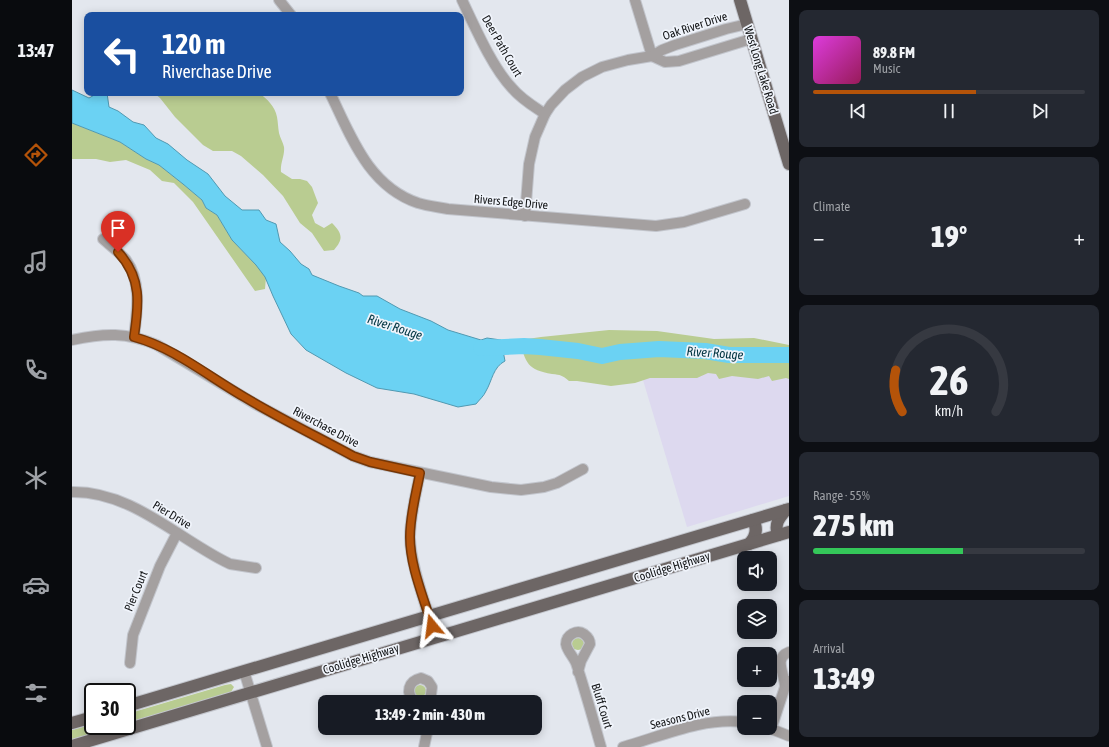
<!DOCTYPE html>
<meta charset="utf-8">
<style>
:root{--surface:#171b24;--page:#242831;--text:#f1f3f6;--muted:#9ea1a6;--line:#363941;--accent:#b45309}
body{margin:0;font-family:"Asap Condensed",sans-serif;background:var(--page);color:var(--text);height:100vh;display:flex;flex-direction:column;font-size:15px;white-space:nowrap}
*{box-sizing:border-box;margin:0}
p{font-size:13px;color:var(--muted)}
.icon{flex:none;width:22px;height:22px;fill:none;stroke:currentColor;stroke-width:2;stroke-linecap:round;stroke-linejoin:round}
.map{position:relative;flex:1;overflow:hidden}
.sheet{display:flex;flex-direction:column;gap:10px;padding:10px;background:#0d0f14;width:320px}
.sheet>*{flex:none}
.guide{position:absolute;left:12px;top:12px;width:380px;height:84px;border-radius:8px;box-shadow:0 2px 10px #0003;background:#1a4fa0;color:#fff;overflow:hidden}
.buttons{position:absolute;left:665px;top:551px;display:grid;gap:8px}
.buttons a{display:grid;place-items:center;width:40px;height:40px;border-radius:8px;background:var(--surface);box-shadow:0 2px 10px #0003;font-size:20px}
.speed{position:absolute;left:12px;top:683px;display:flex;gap:8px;font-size:20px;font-weight:700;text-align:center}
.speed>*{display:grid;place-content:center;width:52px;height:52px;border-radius:50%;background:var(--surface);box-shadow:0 2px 10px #0003;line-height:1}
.speed .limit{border:2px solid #111;border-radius:6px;background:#fff;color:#111}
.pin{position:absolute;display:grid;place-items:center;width:34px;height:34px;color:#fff;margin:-41px -17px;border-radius:50% 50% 50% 0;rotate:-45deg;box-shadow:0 0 4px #0007}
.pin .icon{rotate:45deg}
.me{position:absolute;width:44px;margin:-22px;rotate:344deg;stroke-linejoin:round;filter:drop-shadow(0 0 3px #0008)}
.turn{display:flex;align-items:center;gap:14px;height:84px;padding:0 12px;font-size:18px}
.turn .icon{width:52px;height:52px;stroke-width:2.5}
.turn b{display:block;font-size:28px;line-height:34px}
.big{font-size:30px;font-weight:800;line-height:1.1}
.sheet .widget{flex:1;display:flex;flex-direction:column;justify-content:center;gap:6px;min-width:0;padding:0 14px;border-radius:8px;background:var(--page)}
.sheet .dial{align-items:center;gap:0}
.dial svg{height:104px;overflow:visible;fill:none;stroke:var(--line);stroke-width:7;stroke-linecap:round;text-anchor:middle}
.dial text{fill:var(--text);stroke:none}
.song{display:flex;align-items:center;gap:12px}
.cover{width:48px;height:48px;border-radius:6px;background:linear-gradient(135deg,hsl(300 70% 55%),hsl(330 70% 35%))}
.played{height:4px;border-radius:2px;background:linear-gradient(90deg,var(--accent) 60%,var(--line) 60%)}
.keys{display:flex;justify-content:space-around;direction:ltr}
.heat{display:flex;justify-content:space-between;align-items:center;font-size:22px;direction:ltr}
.charge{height:6px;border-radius:3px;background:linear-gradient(90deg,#34c759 55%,var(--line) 0)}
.trip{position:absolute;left:246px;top:695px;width:224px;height:40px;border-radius:8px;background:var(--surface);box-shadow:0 2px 10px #0003;font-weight:800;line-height:40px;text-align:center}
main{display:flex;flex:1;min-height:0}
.tabs{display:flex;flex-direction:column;width:72px;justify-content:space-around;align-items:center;background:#090b0e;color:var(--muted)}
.tabs .icon{width:28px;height:28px}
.tabs .active{color:var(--accent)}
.tabs b{font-size:18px;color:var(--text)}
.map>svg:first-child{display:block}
.commercial{fill:#ddd9ef}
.green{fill:#b9cc91}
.water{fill:#6bd2f3;stroke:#5199b1}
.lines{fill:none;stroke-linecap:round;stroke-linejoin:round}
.river{stroke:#6bd2f3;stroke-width:16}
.minor-casing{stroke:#c2c5cc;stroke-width:12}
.major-casing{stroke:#c2c5cc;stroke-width:14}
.minor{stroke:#a4a0a0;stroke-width:10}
.major{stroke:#6d6665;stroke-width:12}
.route-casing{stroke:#753606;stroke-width:10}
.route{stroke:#b45309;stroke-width:7}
.labels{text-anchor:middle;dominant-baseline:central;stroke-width:3.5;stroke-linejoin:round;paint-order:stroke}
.street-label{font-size:12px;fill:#131517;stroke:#f0f4fb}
.water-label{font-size:13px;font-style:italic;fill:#013441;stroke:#f0f4fb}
</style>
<main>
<nav class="tabs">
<b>13:47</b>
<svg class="icon active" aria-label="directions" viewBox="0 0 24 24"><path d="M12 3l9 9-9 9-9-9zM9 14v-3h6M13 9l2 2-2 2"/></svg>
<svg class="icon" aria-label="music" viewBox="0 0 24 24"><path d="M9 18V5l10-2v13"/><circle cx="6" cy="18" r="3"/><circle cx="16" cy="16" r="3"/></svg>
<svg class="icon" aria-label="phone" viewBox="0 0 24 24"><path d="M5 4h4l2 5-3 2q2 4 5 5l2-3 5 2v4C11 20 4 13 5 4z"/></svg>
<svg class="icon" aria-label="climate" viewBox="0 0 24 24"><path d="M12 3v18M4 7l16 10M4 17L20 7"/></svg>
<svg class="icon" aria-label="car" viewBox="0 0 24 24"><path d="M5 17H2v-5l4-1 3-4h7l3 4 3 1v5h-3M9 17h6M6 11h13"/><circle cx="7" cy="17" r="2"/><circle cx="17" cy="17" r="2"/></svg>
<svg class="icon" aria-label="filters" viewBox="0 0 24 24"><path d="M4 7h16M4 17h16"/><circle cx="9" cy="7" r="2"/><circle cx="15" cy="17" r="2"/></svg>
</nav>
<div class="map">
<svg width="717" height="747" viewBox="0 0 717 747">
<rect width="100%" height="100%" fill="#e3e7ee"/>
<path class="commercial" d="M562 350 717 355V496L615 527Z"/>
<g class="green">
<path d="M82 93H187C195 99 203 106 205 117 206 122 206 128 207 133 208 138 211 142 212 147 213 155 208 163 209 172L220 179H228L235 181 240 187 246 203 240 215 243 223 252 228 260 223C270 233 272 239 262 250L252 251 240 233 228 223 211 196 191 175 169 156 160 151H141L131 145 103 117 88 98Z"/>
<path d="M0 123 48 142 74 159 87 165 111 184 130 200 134 208 145 215 160 240 184 265 194 277 193 289 183 291 121 202 102 183 90 181 78 170 54 160 38 162 24 159H0Z"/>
<path d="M537 330 585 331 642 339 682 338 717 345V379L714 378 700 381 697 376 686 379 660 376 647 379 644 374 636 373 625 378H578L563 383 539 386 505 381H497C490 375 489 375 480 374 456 370 453 363 448 340L469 337Z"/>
<circle cx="506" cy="644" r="6"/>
<path d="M159 684 162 687 159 692 55 723V714L153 685Z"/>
<circle cx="348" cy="691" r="6"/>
<path d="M21 724V726H46L0 740V730Z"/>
</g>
<path class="water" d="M0 90 17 98 26 93H35L37 107 46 111 61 122 72 125 84 138 96 144 115 160 136 174 153 196 170 210H187L194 220 204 224 208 242 218 251 229 264 237 269 240 275 267 286 287 293 291 296H305L328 309 359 321 376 330 409 340 415 338 429 340 433 361C421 367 420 381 414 391 412 396 407 400 404 404L386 407 342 394 305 388 274 373 234 350 219 334 201 296 193 277 184 265 160 240 145 215 134 208 130 200 111 184 87 165 74 159 48 142 0 123Z"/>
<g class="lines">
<path class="river" d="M409 348 452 346 468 347 506 351 530 356 548 352 587 349 633 351 657 355H717"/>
<defs>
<g id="minor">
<path d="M207 0 219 15"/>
<path d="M390 0C403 27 420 67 440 88 449 99 461 106 473 114"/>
<path d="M563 0 580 56"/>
<path d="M580 56 593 62 607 61 679 39"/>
<path d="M258 93C279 136 296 186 346 203 356 206 366 207 376 209L584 226 612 222 673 204"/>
<path d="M453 216 457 164 463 137 473 114 479 105 493 90 510 77 530 67 556 60 580 56 590 50 603 45 654 29 675 24"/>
<path d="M31 239C39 246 47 252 54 260 70 282 65 312 62 337"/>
<path d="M0 340C32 333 55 332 85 345L185 405 281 456 298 462 419 487 449 490 472 487 485 483 511 469"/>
<path d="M348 473C344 494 338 516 338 538 339 568 355 607 363 637"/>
<path d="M0 492C58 491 103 536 152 561L158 564 184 568"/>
<path d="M58 663 61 635 88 566 105 533"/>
<path d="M172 671 195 747"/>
<path d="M506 672 509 661 518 644C518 640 516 637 512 634 505 629 494 635 494 644 495 651 501 656 504 663 513 690 521 719 529 747"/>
<path d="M713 687C713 674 701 658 717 652"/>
<path d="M343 702C333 693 336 681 349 678L356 681 360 687 358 702"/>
<path d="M697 728 717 736"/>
<path d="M699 729 713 687 717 681"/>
<path d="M352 747 356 728"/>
<path d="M551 747C590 736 631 717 672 722"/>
</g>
<g id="major">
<path d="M668 0 717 164"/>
<path d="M706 535C702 524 707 518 714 510"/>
<path d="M677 544C684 537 686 529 681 520"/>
<path d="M55 706C276 640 496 575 717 509"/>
<path d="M0 723 21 717"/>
<path d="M0 746 717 532"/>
</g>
</defs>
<use href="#minor" class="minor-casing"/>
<use href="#major" class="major-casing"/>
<use href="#minor" class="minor"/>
<use href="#major" class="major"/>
</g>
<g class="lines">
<defs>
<path id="route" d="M46 252C70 278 67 304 62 337 103 348 137 377 174 398 209 419 246 437 281 456L298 462 348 473C344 494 338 515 338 537 338 567 352 598 360 626"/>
</defs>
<use href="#route" class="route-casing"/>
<use href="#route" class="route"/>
</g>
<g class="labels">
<g class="street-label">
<text transform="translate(623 26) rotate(-18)">Oak River Drive</text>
<text transform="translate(430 46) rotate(60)">Deer Path Court</text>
<text transform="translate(689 70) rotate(73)">West Long Lake Road</text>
<text transform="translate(439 202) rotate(5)">Rivers Edge Drive</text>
<text transform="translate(254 427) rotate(28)">Riverchase Drive</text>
<text transform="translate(100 515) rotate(31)">Pier Drive</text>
<text transform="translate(600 567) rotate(-17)">Coolidge Highway</text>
<text transform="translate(64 591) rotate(-68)">Pier Court</text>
<text transform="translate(289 659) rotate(-17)">Coolidge Highway</text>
<text transform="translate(530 706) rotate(73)">Bluff Court</text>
<text transform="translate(608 718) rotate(-14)">Seasons Drive</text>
</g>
<g class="water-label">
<text transform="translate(323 327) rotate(18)">River Rouge</text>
<text transform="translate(643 353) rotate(4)">River Rouge</text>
</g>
</g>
</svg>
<div class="buttons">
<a><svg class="icon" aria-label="sound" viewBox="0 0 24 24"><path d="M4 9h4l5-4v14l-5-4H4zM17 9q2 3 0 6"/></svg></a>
<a><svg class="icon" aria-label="layers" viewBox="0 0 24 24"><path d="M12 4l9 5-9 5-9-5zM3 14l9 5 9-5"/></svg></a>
<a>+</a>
<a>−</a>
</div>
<div class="speed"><div class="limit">30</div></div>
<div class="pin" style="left:46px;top:252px;background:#d93025"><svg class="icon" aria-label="arrive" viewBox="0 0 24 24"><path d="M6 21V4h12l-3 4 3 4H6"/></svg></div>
<svg class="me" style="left:360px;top:626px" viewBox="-20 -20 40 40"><path d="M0-17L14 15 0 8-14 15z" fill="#b45309" stroke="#fff" stroke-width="4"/></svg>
<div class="trip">13:49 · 2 min · 430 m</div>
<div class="guide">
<div class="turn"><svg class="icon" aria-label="left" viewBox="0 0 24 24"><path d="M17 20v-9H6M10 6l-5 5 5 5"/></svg><div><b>120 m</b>Riverchase Drive</div></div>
</div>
</div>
<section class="sheet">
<div class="widget">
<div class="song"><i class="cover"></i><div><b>89.8 FM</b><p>Music</p></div></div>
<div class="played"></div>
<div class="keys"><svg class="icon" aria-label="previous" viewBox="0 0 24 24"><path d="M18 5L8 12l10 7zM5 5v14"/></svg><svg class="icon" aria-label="pause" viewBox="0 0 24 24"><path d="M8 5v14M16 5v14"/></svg><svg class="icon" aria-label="next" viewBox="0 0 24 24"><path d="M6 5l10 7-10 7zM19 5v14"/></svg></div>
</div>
<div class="widget"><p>Climate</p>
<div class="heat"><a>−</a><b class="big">19°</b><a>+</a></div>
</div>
<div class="widget dial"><svg viewBox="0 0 100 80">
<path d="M14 69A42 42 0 1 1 86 69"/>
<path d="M14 69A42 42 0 0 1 9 37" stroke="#b45309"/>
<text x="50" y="56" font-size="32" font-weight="700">26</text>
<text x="50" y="72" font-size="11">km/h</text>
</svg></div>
<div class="widget"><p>Range · 55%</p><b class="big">275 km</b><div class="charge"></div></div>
<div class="widget"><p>Arrival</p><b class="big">13:49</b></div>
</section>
</main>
